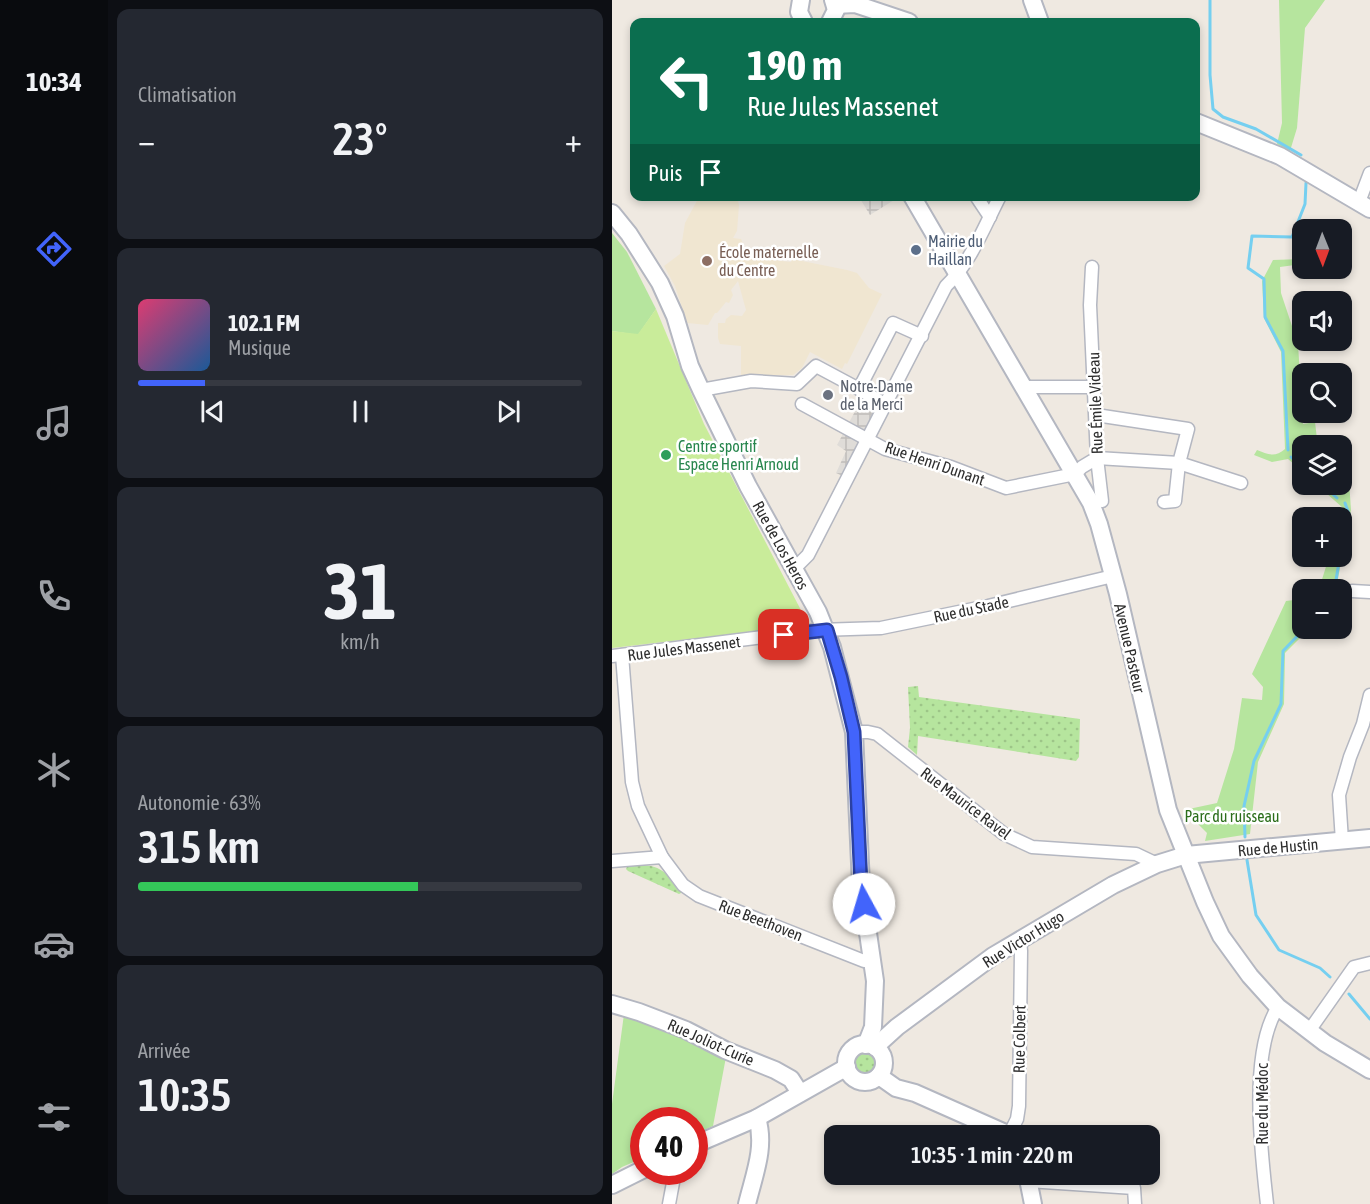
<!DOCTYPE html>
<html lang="fr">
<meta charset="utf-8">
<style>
:root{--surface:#171b24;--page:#242831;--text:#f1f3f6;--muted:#9ea1a6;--line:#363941;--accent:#4264fb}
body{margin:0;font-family:"Asap Condensed",sans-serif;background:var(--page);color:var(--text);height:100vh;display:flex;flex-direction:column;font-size:22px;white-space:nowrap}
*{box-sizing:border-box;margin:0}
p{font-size:20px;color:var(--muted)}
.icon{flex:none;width:33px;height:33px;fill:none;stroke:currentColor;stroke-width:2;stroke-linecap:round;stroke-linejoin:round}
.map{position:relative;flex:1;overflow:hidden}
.drawer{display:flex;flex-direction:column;gap:9px;padding:9px;background:#0d0f14;width:504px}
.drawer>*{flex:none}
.top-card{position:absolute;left:18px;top:18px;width:570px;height:183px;border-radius:12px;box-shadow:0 3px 9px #0003;background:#0b6e4f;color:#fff;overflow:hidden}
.needle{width:39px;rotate:179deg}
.fabs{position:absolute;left:680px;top:219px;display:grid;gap:12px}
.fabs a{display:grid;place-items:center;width:60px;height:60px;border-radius:12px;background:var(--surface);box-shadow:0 3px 9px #0003;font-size:30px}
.speed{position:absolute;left:18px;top:1107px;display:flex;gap:12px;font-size:30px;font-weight:700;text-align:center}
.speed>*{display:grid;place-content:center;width:78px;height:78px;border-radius:50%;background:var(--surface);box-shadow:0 3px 9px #0003;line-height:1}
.speed .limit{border:9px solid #d22;background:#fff;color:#111}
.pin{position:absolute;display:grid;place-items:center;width:51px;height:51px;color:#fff;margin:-26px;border-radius:12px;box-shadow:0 3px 9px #0006}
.me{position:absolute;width:66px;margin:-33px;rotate:354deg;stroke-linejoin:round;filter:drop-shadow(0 0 4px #0008)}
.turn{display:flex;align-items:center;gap:21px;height:126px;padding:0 18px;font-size:27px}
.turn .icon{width:78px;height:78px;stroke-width:2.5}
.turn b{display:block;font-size:42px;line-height:51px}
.then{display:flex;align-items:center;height:57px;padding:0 18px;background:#0003;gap:12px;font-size:22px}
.big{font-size:45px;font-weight:600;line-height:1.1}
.drawer .card{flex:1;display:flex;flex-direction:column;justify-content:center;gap:9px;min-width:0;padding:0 21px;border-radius:12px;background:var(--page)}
.drawer .dial{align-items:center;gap:0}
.dial b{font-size:78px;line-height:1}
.song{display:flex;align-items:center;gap:18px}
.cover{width:72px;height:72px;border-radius:9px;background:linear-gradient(135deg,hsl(340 70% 55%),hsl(210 70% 35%))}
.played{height:6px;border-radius:3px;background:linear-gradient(90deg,var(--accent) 15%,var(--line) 15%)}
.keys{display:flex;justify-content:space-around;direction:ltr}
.heat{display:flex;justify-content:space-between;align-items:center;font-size:33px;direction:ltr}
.charge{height:9px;border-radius:4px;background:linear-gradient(90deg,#34c759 63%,var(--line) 0)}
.trip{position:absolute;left:212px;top:1125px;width:336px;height:60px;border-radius:12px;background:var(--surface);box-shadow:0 3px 9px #0003;font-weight:600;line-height:60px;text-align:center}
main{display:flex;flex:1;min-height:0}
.menu{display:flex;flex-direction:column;width:108px;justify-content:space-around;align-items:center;background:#090b0e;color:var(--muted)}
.menu .icon{width:42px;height:42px}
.menu .active{color:var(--accent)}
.menu b{font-size:27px;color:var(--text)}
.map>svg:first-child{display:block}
.education{fill:#f0e6d1}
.grass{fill:url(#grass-dots)}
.park{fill:#b6e59e}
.pitch{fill:#c9ec9a}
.plaza{fill:url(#plaza-grid)}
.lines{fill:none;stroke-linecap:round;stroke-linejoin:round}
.stream{stroke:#75cff0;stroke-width:3}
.street-casing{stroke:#b4b7c1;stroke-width:15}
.secondary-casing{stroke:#b4b7c1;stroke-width:20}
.street{stroke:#fff;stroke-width:12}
.secondary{stroke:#fff;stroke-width:16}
.route-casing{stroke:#2b41a3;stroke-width:15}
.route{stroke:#4264fb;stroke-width:10}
.service-dot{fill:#5c6f8a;stroke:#fff;stroke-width:2}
.education-dot{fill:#8d6e63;stroke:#fff;stroke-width:2}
.worship-dot{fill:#6b7280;stroke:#fff;stroke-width:2}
.leisure-dot{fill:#2e9e5b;stroke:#fff;stroke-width:2}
.labels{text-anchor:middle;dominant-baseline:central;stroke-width:5;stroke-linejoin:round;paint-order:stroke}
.service-label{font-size:16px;fill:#4e5e75;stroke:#fff;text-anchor:start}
.education-label{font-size:16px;fill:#785e54;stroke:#fff;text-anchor:start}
.worship-label{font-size:16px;fill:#5b616d;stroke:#fff;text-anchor:start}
.street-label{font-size:16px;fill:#2e2e2e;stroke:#fff}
.leisure-label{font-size:16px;fill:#27864d;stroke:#fff;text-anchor:start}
.park-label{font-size:16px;fill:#2c6e1b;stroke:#fff}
</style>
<main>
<nav class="menu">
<b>10:34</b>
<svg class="icon active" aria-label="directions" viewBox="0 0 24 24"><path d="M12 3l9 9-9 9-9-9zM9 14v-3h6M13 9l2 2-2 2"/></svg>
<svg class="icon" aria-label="music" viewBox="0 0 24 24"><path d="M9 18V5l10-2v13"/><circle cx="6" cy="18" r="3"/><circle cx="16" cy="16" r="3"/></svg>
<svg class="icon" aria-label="phone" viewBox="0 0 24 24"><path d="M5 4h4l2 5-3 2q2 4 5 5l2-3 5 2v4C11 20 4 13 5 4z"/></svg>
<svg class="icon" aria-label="climate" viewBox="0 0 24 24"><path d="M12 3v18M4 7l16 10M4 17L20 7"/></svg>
<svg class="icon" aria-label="car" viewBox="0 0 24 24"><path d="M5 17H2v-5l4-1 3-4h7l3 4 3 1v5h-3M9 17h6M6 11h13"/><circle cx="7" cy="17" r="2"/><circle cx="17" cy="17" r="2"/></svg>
<svg class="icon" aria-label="filters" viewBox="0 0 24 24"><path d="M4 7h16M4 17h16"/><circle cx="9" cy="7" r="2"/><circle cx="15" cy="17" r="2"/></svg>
</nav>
<section class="drawer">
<div class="card"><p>Climatisation</p>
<div class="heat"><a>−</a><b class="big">23°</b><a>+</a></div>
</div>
<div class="card">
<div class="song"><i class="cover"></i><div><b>102.1 FM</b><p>Musique</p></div></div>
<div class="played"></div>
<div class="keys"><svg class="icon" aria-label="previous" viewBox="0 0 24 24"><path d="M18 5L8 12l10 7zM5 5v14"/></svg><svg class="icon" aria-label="pause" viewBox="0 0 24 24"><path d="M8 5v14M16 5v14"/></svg><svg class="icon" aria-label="next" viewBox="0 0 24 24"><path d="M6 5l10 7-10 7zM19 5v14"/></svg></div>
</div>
<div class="card dial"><b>31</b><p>km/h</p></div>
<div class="card"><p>Autonomie · 63%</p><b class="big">315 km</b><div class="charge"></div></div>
<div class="card"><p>Arrivée</p><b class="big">10:35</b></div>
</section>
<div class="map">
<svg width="758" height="1204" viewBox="0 0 758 1204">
<defs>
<pattern id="grass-dots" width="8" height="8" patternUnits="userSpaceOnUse" patternTransform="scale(1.5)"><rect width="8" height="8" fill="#b6e59e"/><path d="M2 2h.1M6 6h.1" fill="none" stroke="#9dc588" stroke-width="1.8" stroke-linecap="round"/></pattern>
<pattern id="plaza-grid" width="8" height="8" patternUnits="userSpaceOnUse" patternTransform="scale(1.5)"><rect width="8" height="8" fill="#dfdcd8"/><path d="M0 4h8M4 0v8" fill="none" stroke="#c0bdba"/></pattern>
</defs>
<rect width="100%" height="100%" fill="#efe9e1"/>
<path class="education" d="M87 197H125L127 205 125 231 121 238 129 239 132 246 128 252 131 259 136 257 179 262 180 259 235 270 245 273 257 288 270 294 235 364 233 363 230 369 198 352 190 368 181 375 129 376V346L108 344 106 338V323H113L114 319 119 315 130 316 134 310 126 281 119 290 121 295 117 303 114 302 105 313H103L96 325 75 323 63 286 52 266 68 254 73 223Z"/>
<g class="grass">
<path d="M306 686 307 697 468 719 467 757 464 761 306 736 305 755 296 747 298 728 296 687Z"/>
<path d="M16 864C49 865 50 868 71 892L67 894 16 871 14 869Z"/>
<circle cx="253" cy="1064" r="13"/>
</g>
<g class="park">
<path d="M667 0H713L693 28 685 128 678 151 665 144 670 123Z"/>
<path d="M0 233 15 252 44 309 26 335 0 331Z"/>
<path d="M690 259V264L668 267 669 293 686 344 691 424 703 422 705 439 734 436 739 510 724 589H707L717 557 729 556 728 517 731 508 705 485 729 484V446H690V471L676 459 660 462 642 455 645 450C655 454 663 458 673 449L669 352 652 318 650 281 661 260Z"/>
<path d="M690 599V628L697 629 673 653 672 704 646 762 638 834 593 841 595 833 572 810 605 803 622 749 630 698 650 700 651 687 640 674 674 601Z"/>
<path d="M12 1014 114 1057 101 1126 83 1134 82 1120H32L31 1158 10 1167 0 1174V1104Z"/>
</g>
<path class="pitch" d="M44 309 92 424 192 616 188 626 0 648V331L26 334Z"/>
<g class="plaza">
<path d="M247 197H287L258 215Z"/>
<path d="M248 402 269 413 235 478 224 473 234 451 225 445Z"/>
</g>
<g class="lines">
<g class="stream">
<path d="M598 0V75L601 109 611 117 644 129 689 155"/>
<path d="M676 450 671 351 653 317 652 279 636 268 640 236 680 237 693 204 694 183"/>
<path d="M679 457 690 467"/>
<path d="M710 484 725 498"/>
<path d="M729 553 737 514 733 503"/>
<path d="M723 586 728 556"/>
<path d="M633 837 632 806 642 761 669 704 671 651 693 628"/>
<path d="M635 860 644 915 667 950 708 968 718 977"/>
<path d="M737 994 758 1019"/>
</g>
<defs>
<g id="street">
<path d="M364 196 378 217"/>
<path d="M747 202 758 173"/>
<path d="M480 267 478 305 485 458 490 501"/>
<path d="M411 387H483"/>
<path d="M89 390 139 381 185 384 204 366 247 389"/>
<path d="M190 404 273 449 339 467 394 488 463 474 470 467 485 458 567 463 629 483"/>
<path d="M274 405 247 389 279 327 281 323 310 336"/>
<path d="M484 415 576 429 567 463 563 501 552 502"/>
<path d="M183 568 196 555 334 286C359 262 372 227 388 196"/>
<path d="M740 591 758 592"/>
<path d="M10 655 20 782 26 806 50 857 71 885 87 896 252 961H261"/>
<path d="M0 656 207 630 269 628 376 606 501 576"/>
<path d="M242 732H256L265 734 392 834 420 847 524 854 545 864"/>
<path d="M730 841 727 795 738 757 751 724 758 695"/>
<path d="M0 861 50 857"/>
<path d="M697 1031 742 967 758 963"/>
<path d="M398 1133 405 1119 407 1106 409 951 408 940"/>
<path d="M416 1181 522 1188 523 1204"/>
<path d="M57 1204 63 1172"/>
<path d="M655 1204C649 1151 637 1052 666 1007"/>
</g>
<g id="secondary">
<path d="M189 0 187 12 192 22"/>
<path d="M420 0 428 22"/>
<path d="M223 5 243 4 297 22"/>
<path d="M218 22 224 10 221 0"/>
<path d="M584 122 668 156 758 209"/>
<path d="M300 196 479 503 487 524 506 594 556 810 593 902 609 936 638 976 666 1007 713 1043 758 1070"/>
<path d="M0 213 17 234 48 283 63 316 78 366 89 390 136 486 206 612 220 647 242 732 249 885 263 981 261 1027 254 1045"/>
<path d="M0 1004 27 1012 74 1030 113 1050 163 1070 179 1079 188 1093"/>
<circle cx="253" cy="1063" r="19"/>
<path d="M263 1047 285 1027 381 956 501 885 545 864 574 855 758 838"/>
<path d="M267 1076 284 1088 303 1093 400 1136"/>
<path d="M82 1145 145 1118 235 1067"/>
<path d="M415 1174 421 1204"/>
<path d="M0 1185 32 1169"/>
<path d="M135 1204C142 1175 154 1147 145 1118"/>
</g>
</defs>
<use href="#street" class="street-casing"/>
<use href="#secondary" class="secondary-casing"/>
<use href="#street" class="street"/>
<use href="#secondary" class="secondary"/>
</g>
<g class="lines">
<defs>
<path id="route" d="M172 635 215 630 229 677 242 732 249 885 252 904"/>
</defs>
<use href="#route" class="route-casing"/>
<use href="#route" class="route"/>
</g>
<circle class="service-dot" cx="304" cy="250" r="6"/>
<circle class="education-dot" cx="95" cy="261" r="6"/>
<circle class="worship-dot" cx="216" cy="395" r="6"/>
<circle class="leisure-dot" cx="54" cy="455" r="6"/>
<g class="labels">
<g class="service-label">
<text x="316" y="241">Mairie du<tspan x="316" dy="18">Haillan</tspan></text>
</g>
<g class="education-label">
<text x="107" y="252">École maternelle<tspan x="107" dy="18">du Centre</tspan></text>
</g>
<g class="worship-label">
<text x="228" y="386">Notre-Dame<tspan x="228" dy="18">de la Merci</tspan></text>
</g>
<g class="street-label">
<text transform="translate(483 403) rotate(-92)">Rue Émile Videau</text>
<text transform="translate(323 463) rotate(19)">Rue Henri Dunant</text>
<text transform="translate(169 545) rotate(61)">Rue de Los Heros</text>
<text transform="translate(359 609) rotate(-12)">Rue du Stade</text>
<text transform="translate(72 648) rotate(-7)">Rue Jules Massenet</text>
<text transform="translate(518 648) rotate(77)">Avenue Pasteur</text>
<text transform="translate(354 803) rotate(37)">Rue Maurice Ravel</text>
<text transform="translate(666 847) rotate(-5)">Rue de Hustin</text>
<text transform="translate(149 920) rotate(21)">Rue Beethoven</text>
<text transform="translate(411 939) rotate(-32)">Rue Victor Hugo</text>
<text transform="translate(407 1039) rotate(-89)">Rue Colbert</text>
<text transform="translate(99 1042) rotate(24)">Rue Joliot-Curie</text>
<text transform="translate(650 1104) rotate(-90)">Rue du Médoc</text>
</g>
<g class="leisure-label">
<text x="66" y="446">Centre sportif<tspan x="66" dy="18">Espace Henri Arnoud</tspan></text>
</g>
<g class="park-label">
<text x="620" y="816">Parc du ruisseau</text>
</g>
</g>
</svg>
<div class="fabs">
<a><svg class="needle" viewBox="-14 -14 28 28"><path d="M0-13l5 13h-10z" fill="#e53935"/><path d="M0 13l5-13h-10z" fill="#9ea1a6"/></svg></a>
<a><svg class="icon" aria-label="sound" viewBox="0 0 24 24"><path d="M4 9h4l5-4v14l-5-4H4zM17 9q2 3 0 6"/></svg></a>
<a><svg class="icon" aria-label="search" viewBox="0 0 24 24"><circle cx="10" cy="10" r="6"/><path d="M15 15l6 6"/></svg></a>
<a><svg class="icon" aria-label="layers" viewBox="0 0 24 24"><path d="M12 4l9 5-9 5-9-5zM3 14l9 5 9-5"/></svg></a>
<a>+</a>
<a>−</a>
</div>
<div class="speed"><div class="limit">40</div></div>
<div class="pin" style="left:172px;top:635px;background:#d93025"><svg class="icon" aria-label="arrive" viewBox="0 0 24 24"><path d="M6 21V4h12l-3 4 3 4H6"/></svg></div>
<svg class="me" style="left:252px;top:904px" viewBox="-20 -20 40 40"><circle r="19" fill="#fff"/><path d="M0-13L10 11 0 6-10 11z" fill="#4264fb"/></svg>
<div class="trip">10:35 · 1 min · 220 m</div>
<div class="top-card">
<div class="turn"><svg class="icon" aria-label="left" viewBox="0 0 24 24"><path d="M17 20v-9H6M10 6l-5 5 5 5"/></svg><div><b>190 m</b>Rue Jules Massenet</div></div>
<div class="then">Puis<svg class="icon" aria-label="arrive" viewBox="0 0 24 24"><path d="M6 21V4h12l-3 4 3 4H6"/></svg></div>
</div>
</div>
</main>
